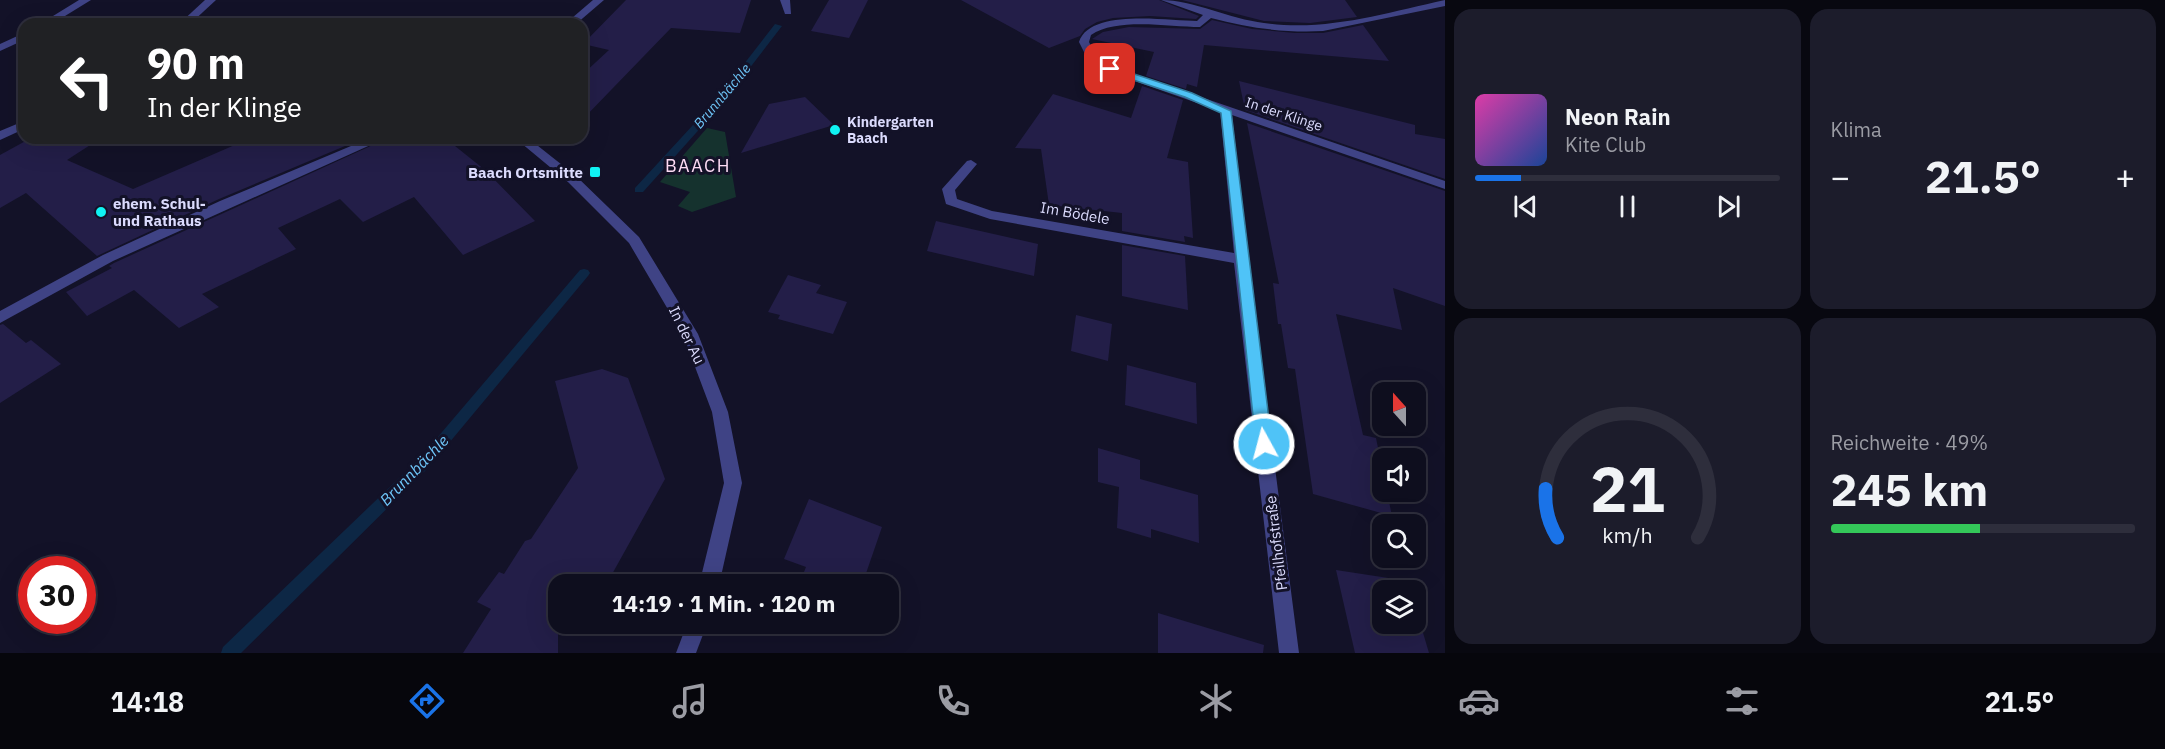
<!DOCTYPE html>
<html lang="de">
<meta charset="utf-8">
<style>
:root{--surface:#0e0e1e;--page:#1c1c2b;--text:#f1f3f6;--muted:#9b9ca4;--line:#2e2e3c;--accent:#1a73e8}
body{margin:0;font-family:"IBM Plex Sans",sans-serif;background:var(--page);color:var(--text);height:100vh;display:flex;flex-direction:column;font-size:22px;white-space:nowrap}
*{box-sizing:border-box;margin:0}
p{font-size:20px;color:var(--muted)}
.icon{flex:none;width:33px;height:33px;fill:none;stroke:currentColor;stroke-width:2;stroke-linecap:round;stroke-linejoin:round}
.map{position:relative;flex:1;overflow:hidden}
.drawer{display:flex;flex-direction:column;gap:9px;padding:9px;background:#080810;width:720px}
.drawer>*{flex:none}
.banner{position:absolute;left:18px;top:18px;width:570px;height:126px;border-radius:18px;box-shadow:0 6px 24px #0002,0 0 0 2px var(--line);background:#202124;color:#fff;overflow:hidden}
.needle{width:39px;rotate:339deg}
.buttons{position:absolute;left:1372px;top:382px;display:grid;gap:12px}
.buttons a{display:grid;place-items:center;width:54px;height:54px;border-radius:12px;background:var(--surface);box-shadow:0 6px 24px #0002,0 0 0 2px var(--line);font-size:30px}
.speed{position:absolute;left:18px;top:556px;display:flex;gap:12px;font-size:30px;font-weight:700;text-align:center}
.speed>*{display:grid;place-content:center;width:78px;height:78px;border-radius:50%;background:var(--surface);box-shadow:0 6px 24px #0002,0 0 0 2px var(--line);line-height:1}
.speed .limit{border:9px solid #d22;background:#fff;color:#111}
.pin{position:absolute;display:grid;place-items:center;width:51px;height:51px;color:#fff;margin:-26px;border-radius:12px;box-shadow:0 3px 9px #0006}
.me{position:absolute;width:66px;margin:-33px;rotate:353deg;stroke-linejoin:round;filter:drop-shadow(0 0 4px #0008)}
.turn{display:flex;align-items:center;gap:21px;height:126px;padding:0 30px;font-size:27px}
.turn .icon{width:78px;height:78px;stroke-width:2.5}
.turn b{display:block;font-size:42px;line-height:51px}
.big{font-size:45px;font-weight:700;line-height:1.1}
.drawer .card{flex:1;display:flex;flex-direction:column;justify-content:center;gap:9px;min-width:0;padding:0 21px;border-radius:18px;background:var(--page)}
.drawer .dial{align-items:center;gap:0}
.dial svg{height:156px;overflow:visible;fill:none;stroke:var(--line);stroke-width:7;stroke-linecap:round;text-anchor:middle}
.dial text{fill:var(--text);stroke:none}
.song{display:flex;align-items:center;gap:18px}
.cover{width:72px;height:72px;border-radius:9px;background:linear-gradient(135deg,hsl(320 70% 55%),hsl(220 70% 35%))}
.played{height:6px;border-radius:3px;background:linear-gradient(90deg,var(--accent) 15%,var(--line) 15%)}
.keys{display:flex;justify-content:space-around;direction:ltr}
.heat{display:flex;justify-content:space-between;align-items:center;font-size:33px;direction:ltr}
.charge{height:9px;border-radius:4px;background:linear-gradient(90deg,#34c759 49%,var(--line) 0)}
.drawer .tiles{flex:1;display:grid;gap:9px;grid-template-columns:repeat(2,1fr)}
.trip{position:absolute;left:548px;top:574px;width:351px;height:60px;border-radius:18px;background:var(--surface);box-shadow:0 6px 24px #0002,0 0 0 2px var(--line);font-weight:700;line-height:60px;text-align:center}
.tabs{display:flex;height:96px;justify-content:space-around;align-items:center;background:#06060c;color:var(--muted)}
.tabs .icon{width:42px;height:42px}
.tabs .on{color:var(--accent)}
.tabs b{font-size:27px;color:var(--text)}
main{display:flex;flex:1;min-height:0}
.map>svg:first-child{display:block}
.green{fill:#15322e}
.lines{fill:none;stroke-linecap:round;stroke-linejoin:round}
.stream{fill:#0d2745;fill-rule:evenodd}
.building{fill:#231e48}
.minor{fill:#3f4385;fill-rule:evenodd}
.route{fill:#4fc3f7;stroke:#337fa1;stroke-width:1.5}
.poi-dot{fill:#10f2f3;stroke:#131228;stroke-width:2}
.labels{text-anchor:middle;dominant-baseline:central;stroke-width:6;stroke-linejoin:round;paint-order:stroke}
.far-water-label{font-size:14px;font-style:italic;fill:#6ec5f8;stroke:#131228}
.far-street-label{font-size:14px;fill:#dbdbfd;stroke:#131228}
.far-poi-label{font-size:14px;font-weight:bold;fill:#dbdbfd;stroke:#131228;text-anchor:start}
.poi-label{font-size:15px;font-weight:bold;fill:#dbdbfd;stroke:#131228;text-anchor:end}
.street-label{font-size:15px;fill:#dbdbfd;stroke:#131228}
.water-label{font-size:16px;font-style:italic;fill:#6ec5f8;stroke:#131228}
.quarter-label{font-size:18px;letter-spacing:1.5px;fill:#fddcf4;stroke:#131228}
</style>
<main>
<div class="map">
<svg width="1445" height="653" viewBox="0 0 1445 653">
<rect width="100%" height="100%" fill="#131228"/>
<path class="green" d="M707 128 725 132 736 197 692 212 678 206 690 192 660 182Z"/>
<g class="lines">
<g class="stream">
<path d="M775 24 782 26 722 104 643 192H635V188L716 100Z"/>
<path d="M584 269 588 270 590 273 588 276 429 467 241 653H221L223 647 419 459 580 270Z"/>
</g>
</g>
<g class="building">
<path d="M626 0H751L740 33 671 28 582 120V75L609 50 583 44Z"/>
<path d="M829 0H868L849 38 811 31Z"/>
<path d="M961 0H1159L1199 16 1196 19 1150 16 1113 18 1097 22 1085 29 1080 36 1049 48Z"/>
<path d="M1182 0H1345L1357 17 1310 23 1264 21Z"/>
<path d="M1212 20 1252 29 1295 33H1323L1363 25 1389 61 1204 45 1197 87 1187 84 1186 89 1146 76 1154 52 1092 39 1103 32 1129 27 1200 29Z"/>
<path d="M1239 81 1415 125V134L1445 139V179L1245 110Z"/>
<path d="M1142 86 1183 100 1167 158 1188 162 1193 238 1184 236 1185 242 1122 231V213L1049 205 1041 149 1015 148 1053 94 1131 118Z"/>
<path d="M805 97 834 125 741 153 769 104Z"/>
<path d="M1247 123 1445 191V306L1393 288 1402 330 1336 314 1363 435 1376 438 1383 473V492H1387L1392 516 1313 494 1295 369 1288 368 1281 324H1278L1273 283 1279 284Z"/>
<path d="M31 138H101L67 160 133 189 251 138H364L219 199 97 256 26 193 0 208V155Z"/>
<path d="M388 138H445L485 170 535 221 463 255 414 197 363 222 340 199 278 228 296 249 202 294 219 307 179 328 134 290 87 316 66 292 112 268 109 266 114 263Z"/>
<path d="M936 221 1038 244 1034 276 927 251Z"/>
<path d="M1122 245 1185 256 1188 310 1122 296Z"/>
<path d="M788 275 821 285 816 293 847 302 833 334 778 319 780 315 768 312Z"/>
<path d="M1076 315 1112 324 1108 361 1071 351Z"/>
<path d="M3 324 26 343 31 340 61 364 0 403V325Z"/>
<path d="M1127 365 1196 383 1197 424 1125 405Z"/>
<path d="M602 369 628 378 665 479 606 585H558V653H463L491 609 477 602 499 572 504 574 525 541 531 539 578 468 555 381Z"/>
<path d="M1098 448 1140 460V479L1198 495 1199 543 1151 529V538L1117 528 1119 487 1098 482Z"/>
<path d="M809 499 882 527 862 585H822L802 577 806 567 784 559Z"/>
<path d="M1336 570 1408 581 1411 591H1383V624H1416V609L1429 653H1355Z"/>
<path d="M1158 613 1264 645 1263 653H1158Z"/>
</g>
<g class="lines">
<g class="minor">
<path d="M79 0H91L52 24H40Z"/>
<path d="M205 0H216L190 24H179Z"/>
<path d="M593 0H604L576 24H565Z"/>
<path d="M780 0H790L791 14H785Z"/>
<path d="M1161 0C1193 0 1230 19 1264 23 1326 32 1385 13 1445 0V6L1323 31C1285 33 1248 28 1211 18L1200 27C1170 27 1117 17 1091 35L1089 42 1096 56 1114 67 1445 181V189L1232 115 1248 259 1299 653H1279L1234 263 990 219 946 204 942 189 967 161 971 160 977 164 955 190 957 199 992 211 1234 253 1220 111 1106 71 1088 60 1079 42C1090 8 1168 21 1197 21L1203 15Z"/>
<path d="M24 33V40L0 51V44Z"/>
<path d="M24 121V129L0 140V131Z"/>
<path d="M370 138H386L113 261 0 323V311L103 255 220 201Z"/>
<path d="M515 138H528L576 176 639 237 698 334 728 412 742 483 719 585H699L724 483 712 412 683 335 629 243 568 182Z"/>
<path d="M687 624H707L696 653H676Z"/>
</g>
</g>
<path class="route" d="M1106 67H1113L1192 93 1231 111 1272 444 1269 449 1264 451 1258 449 1256 444 1221 113 1185 97 1106 71Z"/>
<g class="poi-dot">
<circle cx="835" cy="130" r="6"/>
<rect x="589" y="166" width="12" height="12" rx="3"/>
<circle cx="101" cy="212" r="6"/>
</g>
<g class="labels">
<g class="far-water-label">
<text transform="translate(722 96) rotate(-50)">Brunnbächle</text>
</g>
<g class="far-street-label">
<text transform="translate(1284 114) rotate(18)">In der Klinge</text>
</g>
<g class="far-poi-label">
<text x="847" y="122">Kindergarten<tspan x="847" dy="16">Baach</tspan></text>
</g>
<g class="poi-label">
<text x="583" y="172">Baach Ortsmitte</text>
<text x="113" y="203" text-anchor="start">ehem. Schul-<tspan x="113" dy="17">und Rathaus</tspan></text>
</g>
<g class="street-label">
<text transform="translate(1075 213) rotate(10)">Im Bödele</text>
<text transform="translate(687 335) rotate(64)">In der Au</text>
<text transform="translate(1276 543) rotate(-97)">Pfeilhofstraße</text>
</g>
<g class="water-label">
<text transform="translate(414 470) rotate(-46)">Brunnbächle</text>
</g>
<g class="quarter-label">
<text x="698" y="165">BAACH</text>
</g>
</g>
</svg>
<div class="buttons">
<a><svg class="needle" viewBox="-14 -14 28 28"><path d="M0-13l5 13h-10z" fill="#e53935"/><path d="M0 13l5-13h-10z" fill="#9b9ca4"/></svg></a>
<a><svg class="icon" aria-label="sound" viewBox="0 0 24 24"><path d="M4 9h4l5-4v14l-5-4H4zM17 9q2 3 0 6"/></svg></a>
<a><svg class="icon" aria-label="search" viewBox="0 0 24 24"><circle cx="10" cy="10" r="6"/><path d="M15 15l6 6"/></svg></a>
<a><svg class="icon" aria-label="layers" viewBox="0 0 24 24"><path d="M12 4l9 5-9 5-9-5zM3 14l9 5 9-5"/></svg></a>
</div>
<div class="speed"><div class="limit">30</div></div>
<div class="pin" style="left:1110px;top:69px;background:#d93025"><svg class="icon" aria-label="arrive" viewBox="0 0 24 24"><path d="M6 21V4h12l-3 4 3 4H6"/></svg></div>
<svg class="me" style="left:1264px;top:444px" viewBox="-20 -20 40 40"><circle r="17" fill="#4fc3f7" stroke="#fff" stroke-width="3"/><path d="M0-11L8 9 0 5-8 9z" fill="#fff"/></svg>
<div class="trip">14:19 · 1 Min. · 120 m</div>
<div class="banner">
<div class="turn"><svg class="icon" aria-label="left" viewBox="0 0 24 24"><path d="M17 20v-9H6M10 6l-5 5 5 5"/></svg><div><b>90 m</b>In der Klinge</div></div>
</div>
</div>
<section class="drawer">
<div class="tiles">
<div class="card">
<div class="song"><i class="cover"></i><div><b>Neon Rain</b><p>Kite Club</p></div></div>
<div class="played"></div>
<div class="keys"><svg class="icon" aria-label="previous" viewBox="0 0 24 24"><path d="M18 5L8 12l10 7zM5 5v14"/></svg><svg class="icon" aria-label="pause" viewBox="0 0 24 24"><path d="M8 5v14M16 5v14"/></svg><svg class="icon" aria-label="next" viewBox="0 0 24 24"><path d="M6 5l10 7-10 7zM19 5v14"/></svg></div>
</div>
<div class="card"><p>Klima</p>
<div class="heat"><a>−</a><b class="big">21.5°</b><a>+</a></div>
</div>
<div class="card dial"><svg viewBox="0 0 100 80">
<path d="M14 69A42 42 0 1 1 86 69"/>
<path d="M14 69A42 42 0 0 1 8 44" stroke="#1a73e8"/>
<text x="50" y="56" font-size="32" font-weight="700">21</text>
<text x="50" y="72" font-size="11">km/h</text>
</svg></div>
<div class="card"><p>Reichweite · 49%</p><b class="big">245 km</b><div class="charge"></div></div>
</div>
</section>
</main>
<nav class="tabs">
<b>14:18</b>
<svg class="icon on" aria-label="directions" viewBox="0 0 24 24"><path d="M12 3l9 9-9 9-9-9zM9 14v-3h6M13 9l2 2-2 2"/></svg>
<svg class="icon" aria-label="music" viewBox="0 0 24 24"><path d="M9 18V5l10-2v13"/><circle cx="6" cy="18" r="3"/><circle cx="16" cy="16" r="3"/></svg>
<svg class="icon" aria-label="phone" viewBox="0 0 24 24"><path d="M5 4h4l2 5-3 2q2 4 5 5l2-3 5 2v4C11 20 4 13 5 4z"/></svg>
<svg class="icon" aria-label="climate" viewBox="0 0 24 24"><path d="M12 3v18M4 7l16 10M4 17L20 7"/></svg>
<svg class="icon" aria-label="car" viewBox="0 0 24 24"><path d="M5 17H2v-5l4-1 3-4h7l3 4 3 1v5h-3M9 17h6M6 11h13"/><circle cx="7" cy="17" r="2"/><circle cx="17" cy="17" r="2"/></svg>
<svg class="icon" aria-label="filters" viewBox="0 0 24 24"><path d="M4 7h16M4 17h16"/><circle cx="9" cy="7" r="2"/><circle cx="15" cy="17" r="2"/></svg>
<b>21.5°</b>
</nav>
